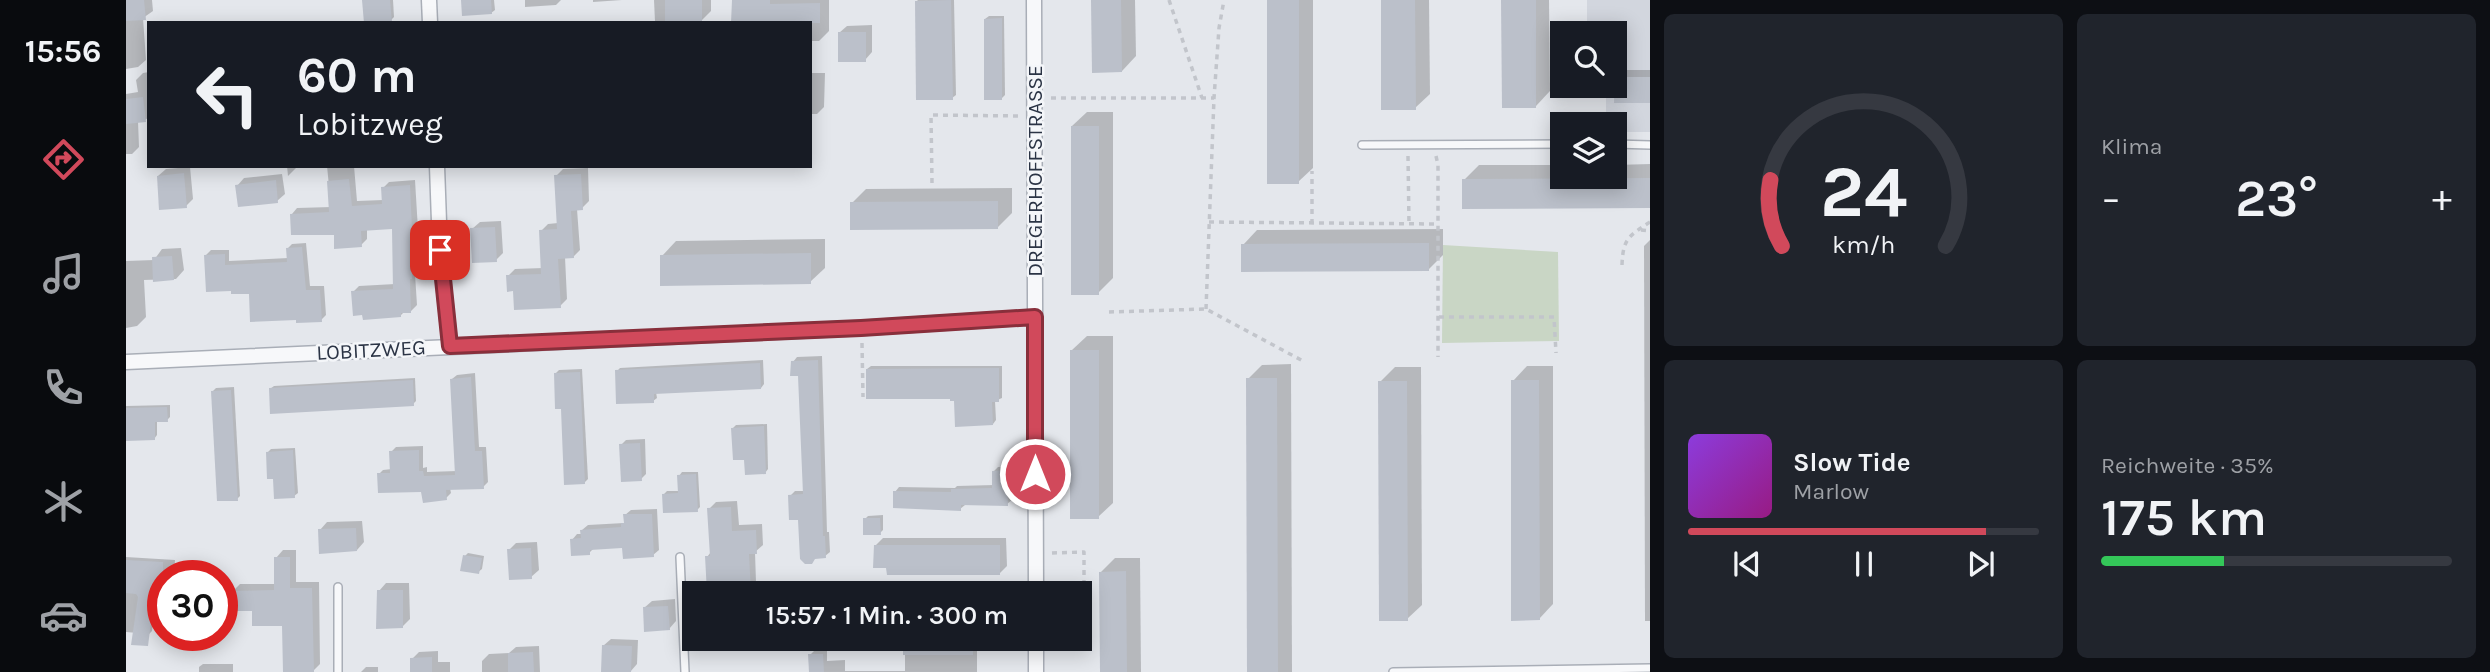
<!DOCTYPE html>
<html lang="de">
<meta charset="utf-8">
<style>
:root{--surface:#171b24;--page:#20242c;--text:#f1f3f6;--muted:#9ea1a6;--line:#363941;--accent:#d1495b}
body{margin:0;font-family:Karla,sans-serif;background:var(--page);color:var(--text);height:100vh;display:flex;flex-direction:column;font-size:26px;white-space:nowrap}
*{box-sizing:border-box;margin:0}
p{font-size:23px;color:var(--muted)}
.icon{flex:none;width:38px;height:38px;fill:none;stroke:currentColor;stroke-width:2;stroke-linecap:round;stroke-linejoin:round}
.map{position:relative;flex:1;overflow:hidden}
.drawer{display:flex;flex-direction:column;gap:14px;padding:14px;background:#0d0f14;width:840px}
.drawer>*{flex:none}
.top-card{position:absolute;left:21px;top:21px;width:665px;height:147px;border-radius:0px;box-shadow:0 4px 18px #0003;background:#171b24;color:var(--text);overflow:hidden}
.buttons{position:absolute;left:1424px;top:21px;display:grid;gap:14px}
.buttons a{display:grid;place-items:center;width:77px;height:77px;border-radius:0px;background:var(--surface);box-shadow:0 4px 18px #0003;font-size:35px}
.speed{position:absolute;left:21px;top:560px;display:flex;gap:14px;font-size:35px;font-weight:700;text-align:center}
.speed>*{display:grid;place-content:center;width:91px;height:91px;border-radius:50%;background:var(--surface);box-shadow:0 4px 18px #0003;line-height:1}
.speed .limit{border:10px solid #d22;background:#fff;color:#111}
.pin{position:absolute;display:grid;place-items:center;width:60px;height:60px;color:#fff;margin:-30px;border-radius:14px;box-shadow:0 4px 10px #0006}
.me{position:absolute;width:77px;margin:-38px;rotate:0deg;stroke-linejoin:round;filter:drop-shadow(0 0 5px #0008)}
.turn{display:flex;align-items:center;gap:24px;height:147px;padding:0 35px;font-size:32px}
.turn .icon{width:91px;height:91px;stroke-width:2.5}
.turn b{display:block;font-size:49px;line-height:60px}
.big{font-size:52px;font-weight:600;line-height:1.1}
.drawer .tile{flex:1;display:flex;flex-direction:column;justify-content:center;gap:10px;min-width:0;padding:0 24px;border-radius:10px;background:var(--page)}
.drawer .dial{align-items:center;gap:0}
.dial svg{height:182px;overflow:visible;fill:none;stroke:var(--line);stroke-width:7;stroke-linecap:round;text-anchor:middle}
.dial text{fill:var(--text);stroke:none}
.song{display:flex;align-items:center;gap:21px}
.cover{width:84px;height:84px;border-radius:10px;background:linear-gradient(135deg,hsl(270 70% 55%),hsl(310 70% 35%))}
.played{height:7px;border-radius:4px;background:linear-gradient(90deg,var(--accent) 85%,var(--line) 85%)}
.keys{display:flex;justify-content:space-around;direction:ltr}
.heat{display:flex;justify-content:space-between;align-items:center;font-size:38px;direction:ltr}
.charge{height:10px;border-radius:5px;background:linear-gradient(90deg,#34c759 35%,var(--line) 0)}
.drawer .tiles{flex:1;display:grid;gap:14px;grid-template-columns:repeat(2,1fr)}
.trip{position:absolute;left:556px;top:581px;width:410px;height:70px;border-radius:0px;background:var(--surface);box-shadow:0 4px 18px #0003;font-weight:600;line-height:70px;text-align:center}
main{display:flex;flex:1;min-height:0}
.menu{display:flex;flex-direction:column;width:126px;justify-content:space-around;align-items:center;background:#090b0e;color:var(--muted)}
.menu .icon{width:49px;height:49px}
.menu .selected{color:var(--accent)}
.menu b{font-size:32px;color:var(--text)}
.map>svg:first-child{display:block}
.built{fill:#d2d6de}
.green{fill:#c9d6c5}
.shadow{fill:#0003}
.building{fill:#bbc0ca}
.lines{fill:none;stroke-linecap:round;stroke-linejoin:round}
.service-casing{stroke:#a9aeb7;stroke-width:10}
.minor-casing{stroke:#a9aeb7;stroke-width:17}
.path{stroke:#c2c5cb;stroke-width:3.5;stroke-dasharray:5 5;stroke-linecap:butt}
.service{stroke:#f7f8fa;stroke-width:7}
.minor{stroke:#f7f8fa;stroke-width:14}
.route-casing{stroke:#882f3b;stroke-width:18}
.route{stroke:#d1495b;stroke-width:12}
.labels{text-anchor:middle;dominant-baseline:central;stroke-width:5;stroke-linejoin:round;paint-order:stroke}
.street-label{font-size:21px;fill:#2b3445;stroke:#f4f6f9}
</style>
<main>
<nav class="menu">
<b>15:56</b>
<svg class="icon selected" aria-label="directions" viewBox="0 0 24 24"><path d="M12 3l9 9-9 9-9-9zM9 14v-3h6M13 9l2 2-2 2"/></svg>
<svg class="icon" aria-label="music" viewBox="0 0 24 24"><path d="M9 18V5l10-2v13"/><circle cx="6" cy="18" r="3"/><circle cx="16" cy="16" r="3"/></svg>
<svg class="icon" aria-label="phone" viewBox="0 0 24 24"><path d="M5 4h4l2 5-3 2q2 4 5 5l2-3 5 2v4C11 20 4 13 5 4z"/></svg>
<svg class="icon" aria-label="climate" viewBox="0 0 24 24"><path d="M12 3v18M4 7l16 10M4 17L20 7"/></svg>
<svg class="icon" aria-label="car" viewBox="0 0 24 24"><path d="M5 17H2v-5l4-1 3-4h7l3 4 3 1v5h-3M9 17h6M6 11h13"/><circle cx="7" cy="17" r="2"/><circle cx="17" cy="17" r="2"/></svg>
</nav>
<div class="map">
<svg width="1524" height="672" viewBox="0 0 1524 672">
<rect width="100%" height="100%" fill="#e4e7ec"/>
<path class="built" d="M1461 0H1524V132H1489V124H1480V86H1489V33H1461Z"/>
<path class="green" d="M1317 245 1432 252 1433 341 1316 343Z"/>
<g class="shadow">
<path d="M0 0H26L27 11 17 18 20 60 12 67 0 69Z"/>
<path d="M238 0H267L268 17 265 20 254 23H239Z"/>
<path d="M337 0H368L369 10 365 13Z"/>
<path d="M399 0H435L430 5 399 7Z"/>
<path d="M467 0H496L467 2Z"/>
<path d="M528 0H585V11L575 21 529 22Z"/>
<path d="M607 0H703V31L693 41H684V23Z"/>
<path d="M792 0H828L830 95 826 98 790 2Z"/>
<path d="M967 0H1009L1010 56 996 71Z"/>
<path d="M1143 0H1187V168L1172 182Z"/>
<path d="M1256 0H1303L1304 94 1289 108Z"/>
<path d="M1377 0H1423L1424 91 1410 106Z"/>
<path d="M863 16H878L879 95 876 98 859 19Z"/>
<path d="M746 25V52L739 60 713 33 721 26Z"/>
<path d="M1497 70H1524V101L1489 78Z"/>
<path d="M23 72V117L19 120 12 121 13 147 6 154H0V94L12 92 10 80 17 73Z"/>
<path d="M684 73H699L698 107 691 114H684Z"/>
<path d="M961 112H987V278L972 293 946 126Z"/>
<path d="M1524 164V207L1338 180 1353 165H1437V177H1489V165Z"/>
<path d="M161 166H172L162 176Z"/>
<path d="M201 166H228L231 201 257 200V188L263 182 289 180 293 246 292 271 289 274 291 305 285 311H279L274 316 227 292 233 286 269 284 268 227 241 229V239L235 245 166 214 171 208 205 207Z"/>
<path d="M64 167 67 199 60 206 32 176 40 169Z"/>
<path d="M462 168 463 201 456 208 451 209 454 250 447 257H439L441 299 434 306 389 290 382 276 389 269 417 268 415 231 422 224 432 223 430 176 437 169Z"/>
<path d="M156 174 159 194 151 201 111 186 118 178Z"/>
<path d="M886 188V213L872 227 726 203 740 189Z"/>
<path d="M375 221 377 253 370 260 346 229 354 222Z"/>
<path d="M1317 229V255L1303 269 1117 245 1131 230Z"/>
<path d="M699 239V268L684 282 536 256 550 241Z"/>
<path d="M1524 240V621H1519L1518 246Z"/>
<path d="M180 243 184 286H198L200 315 195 320 124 292 80 255 85 250H103V261L162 258 161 249 166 244Z"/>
<path d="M55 248 58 270 50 279 18 280 20 317 11 326 0 328V261L28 260 36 249Z"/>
<path d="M961 336H987V503L972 517 946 350Z"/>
<path d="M696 356 701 532H703L704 552 699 556 674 518 664 496 669 491H679L674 374 667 362 671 357Z"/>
<path d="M637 360 638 384 635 388 530 392 531 398 527 401 491 371 494 368Z"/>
<path d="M1165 364 1166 672H1122V379L1136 365Z"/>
<path d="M745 366H876V398L869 401 870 420 867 424 825 397 741 369Z"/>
<path d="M1401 366H1427V604L1413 619 1387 381Z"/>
<path d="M1269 367H1295L1296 605 1281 619 1254 382Z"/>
<path d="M456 369 462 479 458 483 430 373 433 370Z"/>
<path d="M349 373 353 447H360L362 482 357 487 324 488 325 493 320 498 253 474 257 470 266 469 265 452 270 447 297 446V468L301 467V472L331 471 326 379 331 375Z"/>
<path d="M289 378 290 401 287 404 144 389 148 386Z"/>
<path d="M108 387 114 496 111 499 87 391 90 388Z"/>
<path d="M44 405V417L41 420H31V435L28 439H0V406Z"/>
<path d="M641 424 642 469 639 473 620 458 607 428 610 425Z"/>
<path d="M519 439 520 474 515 479 495 445 500 440Z"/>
<path d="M169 448 172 493 168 496 149 477 142 452 145 449Z"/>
<path d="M885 466 886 500 881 504 839 505 834 509 769 492 773 487 829 488 831 486 868 485 867 472 872 467Z"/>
<path d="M556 472H572L574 507 571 510 538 494 541 491H554L553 476Z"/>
<path d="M611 501 613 525 636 524 637 545 629 552 630 582 625 587 649 586V593H620L625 588 582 590 581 557 585 552 583 509 590 502Z"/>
<path d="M531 509 533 550 527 555 498 546 469 547 463 553 446 540 451 534H456V530L462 525 498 523 499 515 505 510Z"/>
<path d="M757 515V530L754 533 739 519 742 516Z"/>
<path d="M236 521 238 542 231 550 194 530 201 522Z"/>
<path d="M757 538H880L881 566 873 574 749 546Z"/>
<path d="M411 542 413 570 405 577 383 550 390 543Z"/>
<path d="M157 550H170V582H193L194 664 187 671 159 672 158 625 128 609 107 591 114 584H150V558Z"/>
<path d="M342 553 358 556 356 569 352 572 339 556Z"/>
<path d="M0 557 49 560 48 576H37L33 593 30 596 26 631 23 634 0 632Z"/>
<path d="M989 558H1014L1015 672H975V572Z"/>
<path d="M260 583H283L284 619 276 627 253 591Z"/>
<path d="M549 599 550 621 543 629 518 608 526 601Z"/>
<path d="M485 639 512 640 511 664 504 672 477 646Z"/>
<path d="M779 639H884V646L880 650H851V672H684V655L688 651 701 650V661L719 660V671H779Z"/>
<path d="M413 646 414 672H356V661L363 654 383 653 390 647Z"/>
<path d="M312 651V662H324V672H286V659L293 652Z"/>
<path d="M77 664H107V672H73V667Z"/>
<path d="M240 667H252V672H235Z"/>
</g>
<g class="building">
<path d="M0 0H18L20 20 0 21Z"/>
<path d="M236 0H264L266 22 238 23Z"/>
<path d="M335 0H365L366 14 336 16Z"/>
<rect x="539" y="0" width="37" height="23"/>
<path d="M606 0H644V4L694 3V23H605Z"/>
<path d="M825 0 827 100H790L789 1Z"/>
<path d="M965 0H995L996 72 966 73Z"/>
<rect x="1141" y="0" width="32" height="184"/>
<path d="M1255 0H1289L1290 110H1255Z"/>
<path d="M1375 0H1410V108H1376Z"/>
<path d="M876 18V100H858V19Z"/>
<rect x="712" y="32" width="28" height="30"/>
<path d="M1489 77H1524V103H1488Z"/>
<path d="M17 97 20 122 0 124V99Z"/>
<rect x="945" y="126" width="28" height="169"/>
<path d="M58 173 61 208 33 210 31 176Z"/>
<path d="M455 174 457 210 445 211 448 258 432 259 435 308 388 310 387 291 381 292 380 275 415 274 413 230 431 229 428 175Z"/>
<path d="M1524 178V208L1336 209V179Z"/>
<path d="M223 179 226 206 256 204 255 187 284 185 287 253 286 279H284L285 313H275V317L237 320 236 315 227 316 225 291 267 289 266 229 235 231 236 247 208 249V235H165L164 214 203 212 201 181Z"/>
<path d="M150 180 152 203 112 207 109 185Z"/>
<path d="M872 201V229L724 230V202Z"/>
<path d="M369 227 371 262 346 263 344 228Z"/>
<path d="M1303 243V271L1115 272V244Z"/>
<path d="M176 247 180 290H194L196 322 170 323V320L124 322 123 294H105V291L80 292 78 255 99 254V265L161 262 160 248Z"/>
<path d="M685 253V284L534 286V255Z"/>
<path d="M46 256 48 280 27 282 26 257Z"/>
<rect x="944" y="350" width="29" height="169"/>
<path d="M692 360 697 536H699L700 558 689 559 686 564H679L674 559 672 520H663L662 495 677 494 672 376H664L665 361Z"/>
<path d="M634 363 635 389 528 394V403L490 404 489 370Z"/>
<path d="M873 368V402H866L867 425 829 427 828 401H824V399H740V369Z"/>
<path d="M454 372 459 484 438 485 435 409H429L428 373Z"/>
<path d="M345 377 349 451H356L358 489 320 490 321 500 297 503 295 492 252 493 251 473H264L263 451 293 450V471H297L298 476 329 475 324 379Z"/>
<path d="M1120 378H1151L1152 672H1121Z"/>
<path d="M287 380 288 406 144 414 143 388Z"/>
<path d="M1385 380H1413L1414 620 1385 621Z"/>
<path d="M1252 381H1281L1282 621H1253Z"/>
<path d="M105 390 112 501H91L85 391Z"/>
<path d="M41 407 42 422H29V440L0 441V408Z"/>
<path d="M638 426 640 474 619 475 618 460H607L605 428Z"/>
<path d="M514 443 516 481 495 482 493 444Z"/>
<path d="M167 450 169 498 148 499 147 479H141L140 452Z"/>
<path d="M881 470 882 506 835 505V511L767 508V491L825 492V489L866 488V471Z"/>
<path d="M570 474 572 512 537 513 536 494 552 493 551 475Z"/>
<path d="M605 507 606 531 630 530 631 554H623L625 593H581L579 556H584L581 508Z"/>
<path d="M497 514H526L528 557 497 559 496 548 464 550V555L445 556 444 539 455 538 454 530 495 527V523H498Z"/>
<path d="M737 518H754L755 535H737Z"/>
<path d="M230 528 231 551 193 554 192 529Z"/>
<path d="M748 545H874V575H761L760 568H747Z"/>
<path d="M405 548 406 579 383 580 381 549Z"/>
<path d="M337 555 356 558 353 574 334 571Z"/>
<path d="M148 557H164V588H186L188 672H157L156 626H126V611H105V591L148 590Z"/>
<path d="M0 560 37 562V591H31L30 598H28L22 646 5 645 12 597 10 594 0 593Z"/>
<path d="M1000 571 1001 672H974L973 572Z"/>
<path d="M251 590H277V628L250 629Z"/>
<path d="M542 606 544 630 518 632 517 607Z"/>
<rect x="777" y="639" width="70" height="16"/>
<path d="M476 645 506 646 505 672H475Z"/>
<path d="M407 652 408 672H382V653Z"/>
<path d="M682 654H697L698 672H683Z"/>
<path d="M306 657V672H284V658Z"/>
</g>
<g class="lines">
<defs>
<g id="service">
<path d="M1489 144 1524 145"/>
<path d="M1236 145 1437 144"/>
<path d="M554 557 559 672"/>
<path d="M212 587V672"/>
<path d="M1267 672 1524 668"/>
</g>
<g id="minor">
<path d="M303 0 304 23"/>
<path d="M908 0 910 593"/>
<path d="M311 166 314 250 324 346"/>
<path d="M0 362 735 328 909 317"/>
<path d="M910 639V672"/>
</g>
</defs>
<use href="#service" class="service-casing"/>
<use href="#minor" class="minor-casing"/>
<g class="path">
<path d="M1043 0 1076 98"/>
<path d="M925 98H1088"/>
<path d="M1282 156 1283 224"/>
<path d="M1310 156 1312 165V357"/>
<path d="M806 183 805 115 893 116"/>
<path d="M1083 222 1312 224"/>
<path d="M1186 224V171"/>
<path d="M1515 230 1524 231"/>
<path d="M1496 265C1497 238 1503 236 1524 222"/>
<path d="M1080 309 1088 98 1093 28 1098 0"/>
<path d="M983 312 1080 309 1177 361"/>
<path d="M1313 317H1428L1430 353"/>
<path d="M736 343 737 397"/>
<path d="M926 553 958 552V594L955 597"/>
</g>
<use href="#service" class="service"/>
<use href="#minor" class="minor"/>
</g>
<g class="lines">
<defs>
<path id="route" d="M314 250 324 346 735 328 909 317V474"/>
</defs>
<use href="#route" class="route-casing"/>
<use href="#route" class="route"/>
</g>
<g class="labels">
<g class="street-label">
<text transform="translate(909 171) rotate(-90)">DREGERHOFFSTRASSE</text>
<text transform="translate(245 350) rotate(-3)">LOBITZWEG</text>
</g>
</g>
</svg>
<div class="buttons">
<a><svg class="icon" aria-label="search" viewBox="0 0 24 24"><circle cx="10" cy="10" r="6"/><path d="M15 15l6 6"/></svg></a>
<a><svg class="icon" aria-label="layers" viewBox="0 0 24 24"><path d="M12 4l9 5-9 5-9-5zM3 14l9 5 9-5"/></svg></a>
</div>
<div class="speed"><div class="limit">30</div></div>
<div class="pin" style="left:314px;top:250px;background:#d93025"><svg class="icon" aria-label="arrive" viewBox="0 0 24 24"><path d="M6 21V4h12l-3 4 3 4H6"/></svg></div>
<svg class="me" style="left:909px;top:474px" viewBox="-20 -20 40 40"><circle r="17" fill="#d1495b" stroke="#fff" stroke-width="3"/><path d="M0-11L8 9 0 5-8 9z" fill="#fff"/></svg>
<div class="trip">15:57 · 1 Min. · 300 m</div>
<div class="top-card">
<div class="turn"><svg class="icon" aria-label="left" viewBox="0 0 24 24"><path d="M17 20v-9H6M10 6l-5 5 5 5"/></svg><div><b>60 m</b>Lobitzweg</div></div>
</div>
</div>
<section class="drawer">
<div class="tiles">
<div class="tile dial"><svg viewBox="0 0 100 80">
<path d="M14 69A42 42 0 1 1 86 69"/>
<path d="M14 69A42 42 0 0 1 9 40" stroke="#d1495b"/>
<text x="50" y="56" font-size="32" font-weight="700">24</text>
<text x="50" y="72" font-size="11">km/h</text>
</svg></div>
<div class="tile"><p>Klima</p>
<div class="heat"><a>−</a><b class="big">23°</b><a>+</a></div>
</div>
<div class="tile">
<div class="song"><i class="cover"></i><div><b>Slow Tide</b><p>Marlow</p></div></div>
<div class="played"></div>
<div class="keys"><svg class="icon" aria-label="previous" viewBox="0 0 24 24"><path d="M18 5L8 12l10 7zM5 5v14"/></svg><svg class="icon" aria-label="pause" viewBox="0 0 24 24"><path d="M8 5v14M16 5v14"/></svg><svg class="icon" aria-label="next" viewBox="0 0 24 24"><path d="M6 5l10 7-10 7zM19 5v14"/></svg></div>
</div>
<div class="tile"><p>Reichweite · 35%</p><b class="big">175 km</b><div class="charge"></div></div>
</div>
</section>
</main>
